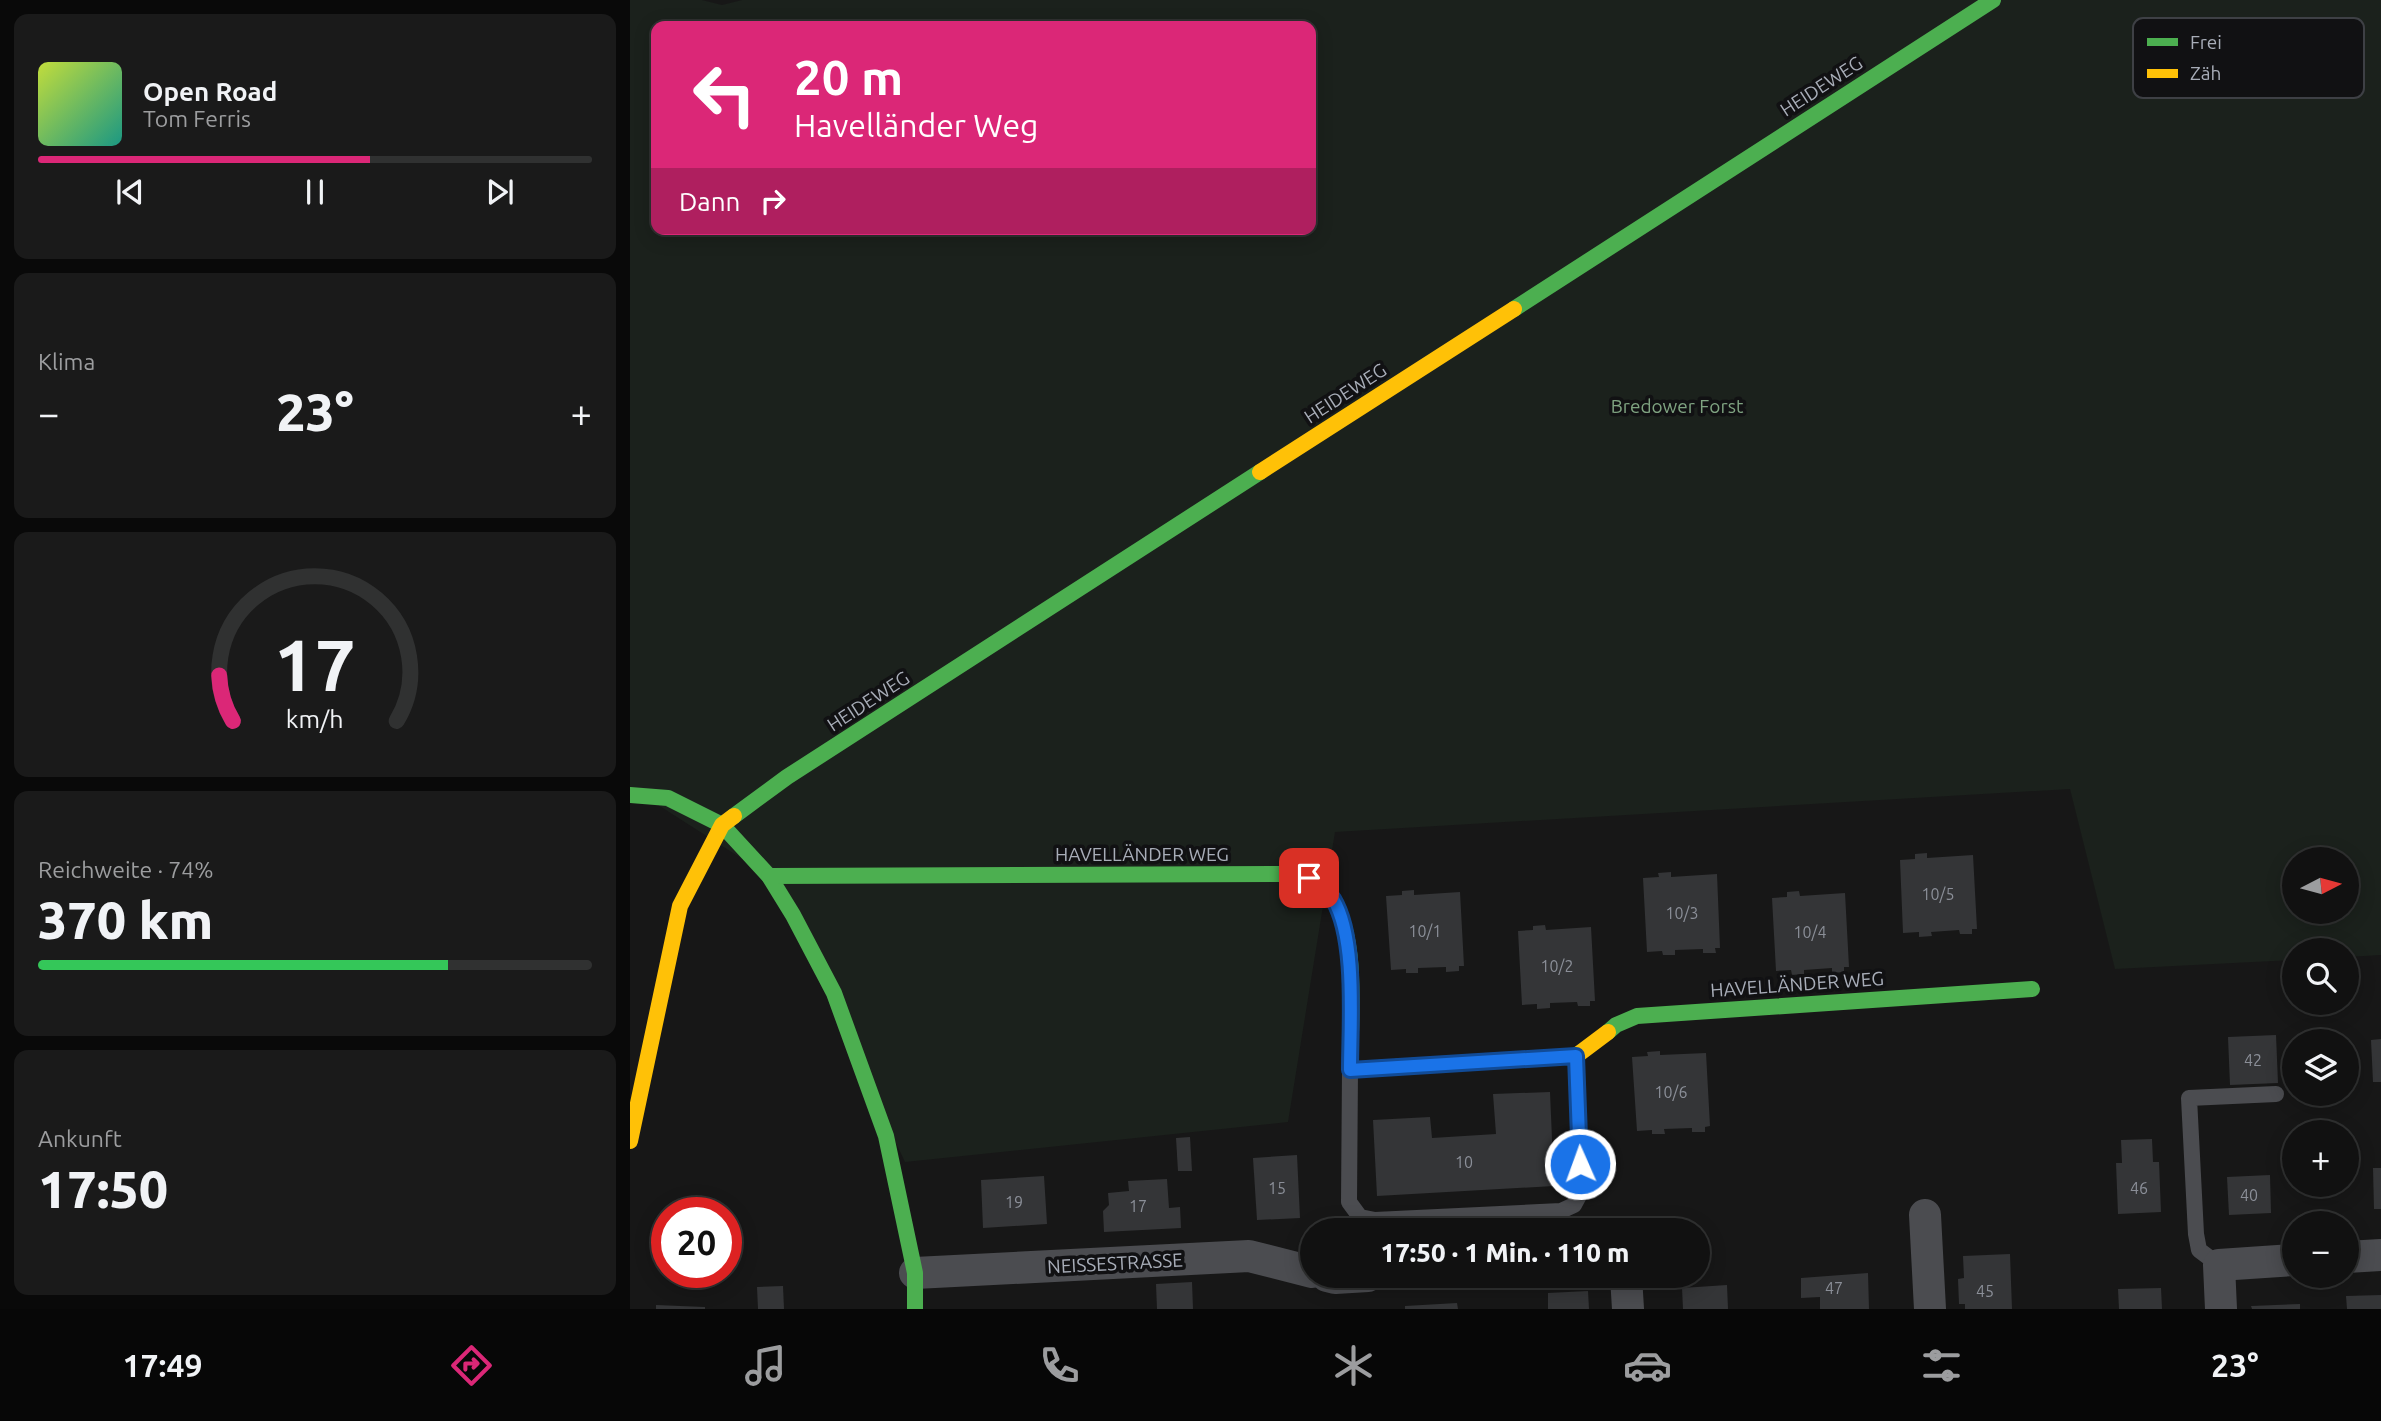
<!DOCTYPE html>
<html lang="de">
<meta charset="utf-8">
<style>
:root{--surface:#111;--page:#1a1a1a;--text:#f1f3f6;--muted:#9c9d9f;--line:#303131;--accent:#db2777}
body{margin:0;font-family:Ubuntu,sans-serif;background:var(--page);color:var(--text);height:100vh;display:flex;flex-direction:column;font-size:26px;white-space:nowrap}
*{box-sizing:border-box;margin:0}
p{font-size:23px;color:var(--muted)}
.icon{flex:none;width:38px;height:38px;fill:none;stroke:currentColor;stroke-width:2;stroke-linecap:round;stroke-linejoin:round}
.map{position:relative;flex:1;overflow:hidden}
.drawer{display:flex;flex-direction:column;gap:14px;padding:14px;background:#090909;width:630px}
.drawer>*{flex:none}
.guide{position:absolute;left:21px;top:21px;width:665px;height:214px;border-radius:14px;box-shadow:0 4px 18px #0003,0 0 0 2px var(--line);background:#db2777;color:#fff;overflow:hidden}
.needle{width:46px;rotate:84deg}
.tools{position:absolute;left:1652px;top:847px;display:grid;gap:14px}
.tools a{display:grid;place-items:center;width:77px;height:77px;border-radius:50%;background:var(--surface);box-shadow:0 4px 18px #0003,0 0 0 2px var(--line);font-size:35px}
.speed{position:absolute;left:21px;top:1197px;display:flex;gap:14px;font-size:35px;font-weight:700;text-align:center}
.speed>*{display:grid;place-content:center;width:91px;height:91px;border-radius:50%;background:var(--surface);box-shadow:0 4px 18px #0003,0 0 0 2px var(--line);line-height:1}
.speed .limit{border:10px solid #d22;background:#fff;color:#111}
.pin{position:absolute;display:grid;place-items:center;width:60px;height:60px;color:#fff;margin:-30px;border-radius:14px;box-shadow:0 4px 10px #0006}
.me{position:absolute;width:77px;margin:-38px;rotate:358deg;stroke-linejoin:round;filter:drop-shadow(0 0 5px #0008)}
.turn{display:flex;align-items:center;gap:24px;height:147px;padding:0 28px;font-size:32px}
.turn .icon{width:91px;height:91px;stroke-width:2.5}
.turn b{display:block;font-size:49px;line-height:60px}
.then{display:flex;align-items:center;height:66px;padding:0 28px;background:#0003;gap:14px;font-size:26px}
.big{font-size:52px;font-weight:800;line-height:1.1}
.drawer .widget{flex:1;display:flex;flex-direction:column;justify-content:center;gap:10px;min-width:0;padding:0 24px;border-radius:14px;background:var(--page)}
.drawer .dial{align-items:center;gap:0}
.dial svg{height:182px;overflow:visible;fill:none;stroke:var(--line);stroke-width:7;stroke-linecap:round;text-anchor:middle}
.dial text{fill:var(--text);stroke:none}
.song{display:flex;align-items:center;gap:21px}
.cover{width:84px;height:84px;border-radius:10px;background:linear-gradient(135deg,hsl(70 70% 55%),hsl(170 70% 35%))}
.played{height:7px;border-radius:4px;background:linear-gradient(90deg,var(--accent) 60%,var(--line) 60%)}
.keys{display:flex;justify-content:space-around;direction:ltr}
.heat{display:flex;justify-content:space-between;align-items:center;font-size:38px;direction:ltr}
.charge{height:10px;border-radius:5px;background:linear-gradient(90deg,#34c759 74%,var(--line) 0)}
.trip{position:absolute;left:670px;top:1218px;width:410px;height:70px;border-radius:35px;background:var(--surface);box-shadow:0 4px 18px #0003,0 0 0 2px var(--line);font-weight:800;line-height:70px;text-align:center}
.tabs{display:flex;height:112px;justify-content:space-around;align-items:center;background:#070707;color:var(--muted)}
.tabs .icon{width:49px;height:49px}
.tabs .on{color:var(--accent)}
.tabs b{font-size:32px;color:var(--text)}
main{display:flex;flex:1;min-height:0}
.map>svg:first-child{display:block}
.green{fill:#1b211c;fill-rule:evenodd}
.building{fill:#343537}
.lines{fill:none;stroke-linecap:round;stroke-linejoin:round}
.lane{stroke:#4b4c50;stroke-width:16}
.street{stroke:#4b4c50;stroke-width:32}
.fast{stroke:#4caf50;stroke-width:16}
.slow{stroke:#ffc107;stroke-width:16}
.route-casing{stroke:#114b97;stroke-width:18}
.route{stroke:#1a73e8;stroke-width:12}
.labels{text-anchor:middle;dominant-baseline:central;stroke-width:7;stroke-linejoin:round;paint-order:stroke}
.number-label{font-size:16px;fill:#8b8f98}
.street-label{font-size:19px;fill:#a8adb8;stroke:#111113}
.park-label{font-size:19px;fill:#7fa381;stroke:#111113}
.key{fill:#111113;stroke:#3e4045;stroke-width:2}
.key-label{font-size:19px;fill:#a8adb8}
</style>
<main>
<section class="drawer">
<div class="widget">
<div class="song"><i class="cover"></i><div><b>Open Road</b><p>Tom Ferris</p></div></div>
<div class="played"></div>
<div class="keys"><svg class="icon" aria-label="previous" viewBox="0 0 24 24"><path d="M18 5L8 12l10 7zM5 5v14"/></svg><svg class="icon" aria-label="pause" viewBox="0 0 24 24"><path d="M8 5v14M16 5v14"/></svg><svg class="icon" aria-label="next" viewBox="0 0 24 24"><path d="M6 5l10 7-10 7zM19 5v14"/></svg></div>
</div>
<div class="widget"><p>Klima</p>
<div class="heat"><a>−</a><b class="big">23°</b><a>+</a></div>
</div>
<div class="widget dial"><svg viewBox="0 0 100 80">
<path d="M14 69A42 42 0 1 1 86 69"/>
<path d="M14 69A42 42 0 0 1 8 49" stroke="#db2777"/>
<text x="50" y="56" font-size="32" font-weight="700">17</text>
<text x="50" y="72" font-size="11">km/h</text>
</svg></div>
<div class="widget"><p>Reichweite · 74%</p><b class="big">370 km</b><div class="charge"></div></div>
<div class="widget"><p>Ankunft</p><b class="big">17:50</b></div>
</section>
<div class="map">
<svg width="1751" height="1309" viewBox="0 0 1751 1309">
<rect width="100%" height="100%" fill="#171717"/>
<path class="green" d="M0 0H72L92 5 112 0H1751V955L1717 957V950H1664V960L1485 969 1440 789 705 832 658 1122 275 1162 139 876 0 787ZM26 26H681V229H26ZM1664 859H1717V912H1664Z"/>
<g class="building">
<path d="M1297 853V858L1343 855 1347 929H1342V934H1330L1329 930 1301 932 1302 936 1289 937V932L1273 933 1270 860 1285 859V854Z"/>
<path d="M1041 872V877L1087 874 1090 948H1085L1086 953H1073V949L1045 950V955H1033L1032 951 1017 952 1013 878 1029 877 1028 873Z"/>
<path d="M784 890V895L830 892 834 966H829V971L816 972V967L788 968V973H776V969L761 970 756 896 772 895V891Z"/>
<path d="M1169 891 1170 896 1215 893 1219 967H1214V972L1202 973V968L1174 970V974L1162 975 1161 970 1146 971 1142 898 1157 897V892Z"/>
<path d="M915 925 916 930 961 927 965 1001H960V1006H948L947 1002 920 1003V1008L907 1009V1004L892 1005 888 931 903 930V926Z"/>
<path d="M1646 1035 1648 1083 1600 1085 1598 1037Z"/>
<path d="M1751 1039V1082H1743L1741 1040Z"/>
<path d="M1030 1051V1055L1076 1053 1080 1126 1075 1127V1132H1062V1128L1034 1129 1035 1134H1022V1130L1007 1131 1002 1057 1018 1056 1017 1052Z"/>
<path d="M920 1092 924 1186 747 1196 743 1120 800 1117 802 1138 866 1134 863 1094Z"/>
<path d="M560 1137 562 1171H548L546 1138Z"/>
<path d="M1522 1139 1523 1162H1529L1531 1212 1488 1214 1486 1163H1492L1491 1140Z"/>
<path d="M667 1155 670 1218 627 1220 623 1158Z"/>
<path d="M1743 1168H1751V1209H1744Z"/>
<path d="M1640 1175 1641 1213 1599 1215 1597 1177Z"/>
<path d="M414 1176 417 1224 353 1228 351 1180Z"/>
<path d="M537 1179 539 1208 550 1207 551 1228 474 1232 473 1211 479 1205 478 1193 499 1191 498 1181Z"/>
<path d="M1380 1254 1382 1309H1335V1304H1329L1328 1279 1334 1278 1333 1256Z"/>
<path d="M1238 1273 1239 1309H1190V1297L1171 1298V1278Z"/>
<path d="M562 1282 563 1309H527L526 1284Z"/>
<path d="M1097 1285 1098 1309H1053L1052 1288Z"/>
<path d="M153 1286 154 1309H128L127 1287Z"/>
<path d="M1531 1288 1532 1309H1489L1488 1289Z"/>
<path d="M958 1291 959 1309H918V1293Z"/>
<path d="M1751 1295V1309H1717L1716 1296Z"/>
<path d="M827 1303 828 1309H775V1306Z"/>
<path d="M1670 1304V1309H1622L1621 1306Z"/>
<path d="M26 1305 75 1307V1309H26Z"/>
</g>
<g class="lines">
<g class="lane">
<path d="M720 1070 719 1202 730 1217 745 1220 931 1211 944 1205 951 1192 946 1056"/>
<path d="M1589 1265 1569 1250 1566 1234 1559 1098 1646 1094"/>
</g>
<g class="street">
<path d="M1295 1215 1300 1309"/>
<path d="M1717 1257 1751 1255"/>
<path d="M285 1273 619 1256 682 1272"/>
<path d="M697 1276 705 1278 738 1276"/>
<path d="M996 1276 998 1309"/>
<path d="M1591 1309 1589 1265 1664 1260"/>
</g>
<g class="fast">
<path d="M884 309 1363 0"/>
<path d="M0 795 38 798 92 825 139 876 163 915 204 993 256 1136 285 1273V1309"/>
<path d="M104 816 157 777 630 472"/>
<path d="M139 876 656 874C668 876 682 877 692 886 732 923 720 1020 720 1070L748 1068"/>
<path d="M978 1032 986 1025 1007 1016 1402 989"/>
</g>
<g class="slow">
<path d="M630 472 884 309"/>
<path d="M748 1068 946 1056 978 1032"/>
<path d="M0 1141 50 906 92 825 104 816"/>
</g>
</g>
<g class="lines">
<defs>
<path id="route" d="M679 878C688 883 698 890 703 899 727 938 720 1024 720 1070L946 1056 950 1164"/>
</defs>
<use href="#route" class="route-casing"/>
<use href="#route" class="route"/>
</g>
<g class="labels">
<g class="number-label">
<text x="1308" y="894">10/5</text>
<text x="1052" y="913">10/3</text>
<text x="795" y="931">10/1</text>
<text x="1180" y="932">10/4</text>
<text x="927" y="966">10/2</text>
<text x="1623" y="1060">42</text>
<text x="1041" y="1092">10/6</text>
<text x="834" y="1162">10</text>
<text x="647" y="1188">15</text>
<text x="1509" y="1188">46</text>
<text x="1619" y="1195">40</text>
<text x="384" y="1202">19</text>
<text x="508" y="1206">17</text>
<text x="1204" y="1288">47</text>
<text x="1355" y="1291">45</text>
</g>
<g class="street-label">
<text transform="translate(1191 86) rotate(-33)">HEIDEWEG</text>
<text transform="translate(715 393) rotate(-33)">HEIDEWEG</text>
<text transform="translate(238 701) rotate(-33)">HEIDEWEG</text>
<text x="512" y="854">HAVELLÄNDER WEG</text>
<text transform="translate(1167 984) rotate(-4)">HAVELLÄNDER WEG</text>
<text transform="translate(485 1263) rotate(-3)">NEISSESTRASSE</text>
</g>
<g class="park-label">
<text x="1047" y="406">Bredower Forst</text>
</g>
</g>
<rect x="1503" y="18" width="231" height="80" rx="10" class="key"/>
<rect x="1517" y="38" width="31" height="8" fill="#4caf50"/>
<rect x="1517" y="69" width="31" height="9" fill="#ffc107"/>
<g class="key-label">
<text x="1560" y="49">Frei</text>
<text x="1560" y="80">Zäh</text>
</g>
</svg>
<div class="tools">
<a><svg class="needle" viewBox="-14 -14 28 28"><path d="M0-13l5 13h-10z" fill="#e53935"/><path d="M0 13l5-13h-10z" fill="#9c9d9f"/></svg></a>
<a><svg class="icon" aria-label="search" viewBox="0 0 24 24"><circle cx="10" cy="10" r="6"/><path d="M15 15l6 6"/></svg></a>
<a><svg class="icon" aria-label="layers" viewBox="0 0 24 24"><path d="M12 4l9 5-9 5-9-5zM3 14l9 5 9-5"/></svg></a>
<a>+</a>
<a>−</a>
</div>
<div class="speed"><div class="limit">20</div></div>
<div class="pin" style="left:679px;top:878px;background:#d93025"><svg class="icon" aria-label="arrive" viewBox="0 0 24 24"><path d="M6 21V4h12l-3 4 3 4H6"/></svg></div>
<svg class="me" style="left:950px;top:1164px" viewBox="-20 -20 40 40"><circle r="17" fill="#1a73e8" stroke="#fff" stroke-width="3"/><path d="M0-11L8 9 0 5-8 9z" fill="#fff"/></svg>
<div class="trip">17:50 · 1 Min. · 110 m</div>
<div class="guide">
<div class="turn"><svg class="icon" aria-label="left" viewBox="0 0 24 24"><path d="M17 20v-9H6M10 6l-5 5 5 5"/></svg><div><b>20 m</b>Havelländer Weg</div></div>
<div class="then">Dann<svg class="icon" aria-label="right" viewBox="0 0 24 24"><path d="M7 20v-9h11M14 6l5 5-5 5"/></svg></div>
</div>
</div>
</main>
<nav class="tabs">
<b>17:49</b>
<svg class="icon on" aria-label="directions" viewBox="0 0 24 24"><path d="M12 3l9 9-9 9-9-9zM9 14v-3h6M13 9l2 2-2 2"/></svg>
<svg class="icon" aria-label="music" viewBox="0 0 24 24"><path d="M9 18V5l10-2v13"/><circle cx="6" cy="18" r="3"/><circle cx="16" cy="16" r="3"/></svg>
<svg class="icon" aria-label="phone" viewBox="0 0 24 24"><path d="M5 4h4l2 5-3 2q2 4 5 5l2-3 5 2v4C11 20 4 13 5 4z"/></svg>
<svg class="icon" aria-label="climate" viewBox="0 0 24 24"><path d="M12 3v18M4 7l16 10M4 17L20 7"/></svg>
<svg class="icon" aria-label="car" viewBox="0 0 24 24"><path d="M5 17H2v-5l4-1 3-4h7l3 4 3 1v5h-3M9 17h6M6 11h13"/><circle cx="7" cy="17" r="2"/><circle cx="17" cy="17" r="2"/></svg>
<svg class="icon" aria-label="filters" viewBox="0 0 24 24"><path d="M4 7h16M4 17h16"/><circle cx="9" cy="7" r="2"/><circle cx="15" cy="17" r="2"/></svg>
<b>23°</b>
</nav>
